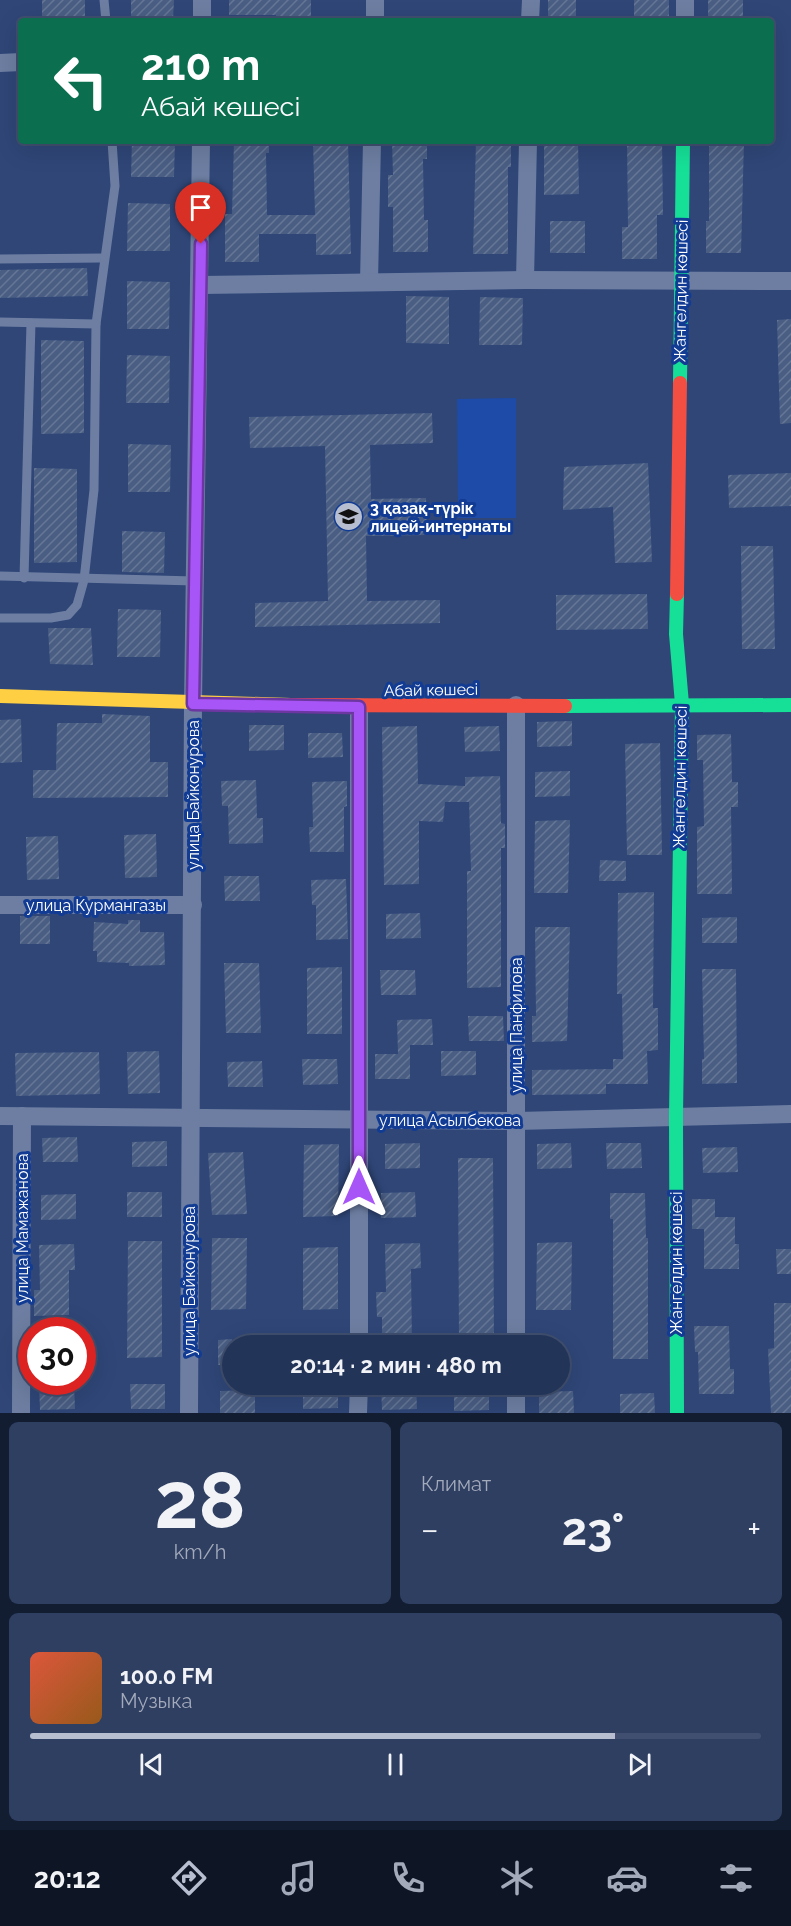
<!DOCTYPE html>
<html lang="ru">
<meta charset="utf-8">
<style>
:root{--surface:#233459;--page:#2f3f62;--text:#f1f3f6;--muted:#a3aaba;--line:#404f6f;--accent:#b6becf}
body{margin:0;font-family:Raleway,sans-serif;background:var(--page);color:var(--text);height:100vh;display:flex;flex-direction:column;font-size:22px;white-space:nowrap}
*{box-sizing:border-box;margin:0}
p{font-size:20px;color:var(--muted)}
.icon{flex:none;width:33px;height:33px;fill:none;stroke:currentColor;stroke-width:2;stroke-linecap:round;stroke-linejoin:round}
.map{position:relative;height:1413px;overflow:hidden}
.panel{display:flex;flex-direction:column;gap:9px;padding:9px;background:#131d31;flex:1}
.panel>*{flex:none}
.hud{position:absolute;left:18px;top:18px;width:756px;height:126px;border-radius:6px;box-shadow:0 6px 24px #0002,0 0 0 2px var(--line);background:#0b6e4f;color:#fff;overflow:hidden}
.speed{position:absolute;left:18px;top:1317px;display:flex;gap:12px;font-size:30px;font-weight:700;text-align:center}
.speed>*{display:grid;place-content:center;width:78px;height:78px;border-radius:50%;background:var(--surface);box-shadow:0 6px 24px #0002,0 0 0 2px var(--line);line-height:1}
.speed .limit{border:9px solid #d22;background:#fff;color:#111}
.pin{position:absolute;display:grid;place-items:center;width:51px;height:51px;color:#fff;margin:-62px -26px;border-radius:50% 50% 50% 0;rotate:-45deg;box-shadow:0 0 6px #0007}
.pin .icon{rotate:45deg}
.me{position:absolute;width:66px;margin:-33px;rotate:0deg;stroke-linejoin:round;filter:drop-shadow(0 0 4px #0008)}
.turn{display:flex;align-items:center;gap:21px;height:126px;padding:0 24px;font-size:27px}
.turn .icon{width:78px;height:78px;stroke-width:2.5}
.turn b{display:block;font-size:42px;line-height:51px}
.big{font-size:45px;font-weight:700;line-height:1.1}
.panel .tile{flex:1;display:flex;flex-direction:column;justify-content:center;gap:9px;min-width:0;padding:0 21px;border-radius:9px;background:var(--page)}
.panel .dial{align-items:center;gap:0}
.dial b{font-size:78px;line-height:1}
.song{display:flex;align-items:center;gap:18px}
.cover{width:72px;height:72px;border-radius:9px;background:linear-gradient(135deg,hsl(10 70% 55%),hsl(30 70% 35%))}
.played{height:6px;border-radius:3px;background:linear-gradient(90deg,var(--accent) 80%,var(--line) 80%)}
.keys{display:flex;justify-content:space-around;direction:ltr}
.heat{display:flex;justify-content:space-between;align-items:center;font-size:33px;direction:ltr}
.panel .tiles{flex:1;display:grid;gap:9px;grid-template-columns:1fr 1fr}
.tile:last-child{grid-column:span 2}
.trip{position:absolute;left:222px;top:1335px;width:348px;height:60px;border-radius:30px;background:var(--surface);box-shadow:0 6px 24px #0002,0 0 0 2px var(--line);font-weight:700;line-height:60px;text-align:center}
.dock{display:flex;height:96px;justify-content:space-around;align-items:center;background:#0e1524;color:var(--muted)}
.dock .icon{width:42px;height:42px}
.dock .selected{color:var(--accent)}
.dock b{font-size:27px;color:var(--text)}
.map>svg:first-child{display:block}
.pitch{fill:#1d4ba7}
.building{fill:url(#building-hatch)}
.lines{fill:none;stroke-linecap:round;stroke-linejoin:round}
.lane{stroke:#6d7ea2;stroke-width:9}
.street{stroke:#6d7ea2;stroke-width:18}
.fast{stroke:#16e098;stroke-width:14}
.slow{stroke:#ffcf43;stroke-width:14}
.jam{stroke:#f24e42;stroke-width:14}
.route-casing{stroke:#6d37a1;stroke-width:15}
.route{stroke:#a855f7;stroke-width:10}
.labels{text-anchor:middle;dominant-baseline:central;stroke-width:6;stroke-linejoin:round;paint-order:stroke}
.street-label{font-size:16px;fill:#fff;stroke:#123c94}
.poi-label{font-size:16px;font-weight:bold;fill:#fff;stroke:#123c94;text-anchor:start}
</style>
<div class="map">
<svg width="791" height="1413" viewBox="0 0 791 1413">
<defs>
<pattern id="building-hatch" width="6" height="6" patternUnits="userSpaceOnUse" patternTransform="scale(1.5)"><rect width="6" height="6" fill="#4a5e84"/><path d="M-1 1l2-2M0 6l6-6M5 7l2-2" fill="none" stroke="#657696"/></pattern>
</defs>
<rect width="100%" height="100%" fill="#2f4677"/>
<path class="pitch" d="M516 398V518H458L457 399Z"/>
<g class="building">
<rect x="42" y="0" width="43" height="21"/>
<path d="M131 0H174L173 20 131 19Z"/>
<path d="M229 0H311V21H276V15H229Z"/>
<rect x="548" y="0" width="28" height="21"/>
<rect x="634" y="0" width="35" height="21"/>
<rect x="708" y="0" width="35" height="21"/>
<path d="M132 141H175L174 177H131Z"/>
<path d="M234 141H269V153H266L267 215H315L313 141H348L351 254 316 255V234H259V262H225V214H232Z"/>
<path d="M392 141H427V159H423L424 220H428V252H393V207H388V175H393Z"/>
<path d="M476 141H511V167H508V254H473Z"/>
<path d="M544 141H578L579 194 544 195Z"/>
<path d="M627 141H662L663 215H657V259H622V227H628Z"/>
<path d="M709 141H744L741 253H706V221H709Z"/>
<path d="M128 203 170 204V251H127Z"/>
<rect x="550" y="221" width="35" height="32"/>
<path d="M87 268 88 296 0 298V270Z"/>
<path d="M127 281 170 282 169 329H127Z"/>
<path d="M406 296 449 297V344L406 343Z"/>
<path d="M480 297 523 298 522 345H479Z"/>
<path d="M791 319V423L780 424 777 320Z"/>
<path d="M41 340 84 341V433L41 434Z"/>
<path d="M127 355 170 356 169 403H126Z"/>
<path d="M432 413 433 443 370 445 371 499 426 498 427 535 366 536 367 601 440 600V623L255 627V603L328 601 325 446 250 448 249 417Z"/>
<path d="M128 444 171 445 170 492H128Z"/>
<path d="M648 463 652 562 615 563 613 507 563 510 564 467Z"/>
<path d="M34 468 77 469V562L34 563Z"/>
<path d="M791 473V506L729 508 728 475Z"/>
<path d="M122 531 165 532 164 573 122 572Z"/>
<path d="M741 546H773L775 649H742Z"/>
<path d="M647 594 648 629 556 630V595Z"/>
<path d="M118 609 161 610 160 657H117Z"/>
<path d="M48 628H91L93 665 50 664Z"/>
<path d="M102 714 150 716V762H168V797L33 798V770H56L57 723H102Z"/>
<path d="M21 719 22 762 0 763V720Z"/>
<path d="M572 721V746L537 747V722Z"/>
<path d="M249 725H284V750L249 751Z"/>
<path d="M417 726 418 784 465 786V777L500 776 501 823 505 824V848H501V987L467 988V871H471L469 802H445L443 822 419 821V884L384 885 382 727Z"/>
<path d="M499 726 500 751 465 752 464 727Z"/>
<path d="M308 733H342L343 757 308 758Z"/>
<path d="M731 734 732 782H738V807H731L732 894H697V827L704 826 703 760H697V735Z"/>
<path d="M660 743 662 855H627L625 744Z"/>
<path d="M570 771V796L535 797V772Z"/>
<path d="M256 780 257 818H263V843L229 844 228 806H222L221 781Z"/>
<path d="M347 781V806L344 807V852H310L309 827H313L312 782Z"/>
<path d="M570 820 568 893H534L535 821Z"/>
<path d="M156 834 157 877 125 878 124 835Z"/>
<path d="M58 836 59 879 27 880 26 837Z"/>
<path d="M600 860 626 861V881H599Z"/>
<path d="M224 876H259L260 901H225Z"/>
<path d="M346 879 348 939 316 940V905H312L311 880Z"/>
<path d="M654 892 653 1008H658V1050L647 1051 648 1084H606V1094L532 1095V1070L613 1069V1059H623L622 994H617L618 893Z"/>
<path d="M420 913 421 938 386 939V914Z"/>
<rect x="20" y="916" width="30" height="28"/>
<path d="M737 917V943H702V918Z"/>
<path d="M128 920H140V932H164L165 965 129 966V963L97 962V951H93L94 922 128 924Z"/>
<path d="M535 927H570L567 1041 532 1042V1016H536Z"/>
<path d="M224 963H259L261 1033H226Z"/>
<path d="M342 967V1034H307V968Z"/>
<path d="M702 969H736L737 1083 702 1084V1059H704Z"/>
<path d="M380 970H415L416 995H381Z"/>
<path d="M468 1016H503L504 1041H469Z"/>
<path d="M432 1019 433 1045H410V1079H375V1054H398L397 1020Z"/>
<path d="M159 1051 160 1093 128 1094 127 1052Z"/>
<path d="M441 1051H476V1075L441 1076Z"/>
<path d="M99 1052 100 1094 16 1096 15 1053Z"/>
<path d="M302 1059H337L338 1084 303 1085Z"/>
<path d="M262 1061 263 1087H228L227 1062Z"/>
<path d="M77 1137 78 1162H43L42 1138Z"/>
<path d="M167 1141V1166L132 1167V1142Z"/>
<path d="M420 1143V1168L385 1169V1144Z"/>
<path d="M571 1143 572 1168 537 1169V1144Z"/>
<path d="M606 1143H641L642 1168 607 1169Z"/>
<path d="M339 1144 338 1216 303 1217 304 1145Z"/>
<path d="M737 1147 738 1172 703 1173 702 1148Z"/>
<path d="M243 1152 247 1214 212 1215 208 1153Z"/>
<path d="M458 1158H493L494 1346H459Z"/>
<rect x="127" y="1192" width="35" height="25"/>
<path d="M415 1192 416 1217 381 1218V1193Z"/>
<path d="M610 1193H645L646 1238H648V1359H613V1219H610Z"/>
<path d="M76 1194V1219L41 1220V1195Z"/>
<path d="M692 1199H715V1217H735V1244H739V1269H704V1229H692Z"/>
<path d="M212 1238H247L246 1309 211 1310Z"/>
<path d="M128 1241H162V1357L127 1358Z"/>
<path d="M572 1242 571 1310H536L537 1243Z"/>
<path d="M420 1243 421 1268 411 1269 412 1346H382V1317H377L376 1292H386L385 1244Z"/>
<path d="M74 1244 75 1270H69V1315L34 1316V1290H40L39 1245Z"/>
<path d="M338 1247V1309L303 1310V1248Z"/>
<path d="M776 1249H791V1274H777Z"/>
<path d="M774 1303H791V1413H771L768 1349 774 1348Z"/>
<path d="M694 1326H729L730 1369H734V1394H699L698 1352H695Z"/>
<path d="M232 1339V1365H218V1340Z"/>
<path d="M39 1384H74L75 1409 40 1410Z"/>
<path d="M130 1384H165V1409H131Z"/>
<path d="M303 1384H338V1408L303 1409Z"/>
<path d="M416 1384 417 1409 382 1410 381 1385Z"/>
<path d="M489 1385V1410L454 1411V1386Z"/>
<path d="M255 1390V1413H220V1391Z"/>
<path d="M573 1391 574 1413H539V1392Z"/>
<path d="M654 1393 655 1413H620V1394Z"/>
</g>
<g class="lines">
<g class="lane">
<path d="M104 0 106 21"/>
<path d="M0 259 103 258"/>
<path d="M0 322 96 324"/>
<path d="M0 576 195 581"/>
<path d="M24 578 31 323"/>
<path d="M0 618H51L68 615 77 605 84 580 94 490 96 324 115 186 112 141"/>
</g>
<g class="street">
<path d="M202 0V21"/>
<path d="M375 21V0"/>
<path d="M530 21 531 0"/>
<path d="M685 21V0"/>
<path d="M0 63 21 62"/>
<path d="M525 280 528 141"/>
<path d="M369 282 372 141"/>
<path d="M201 285 525 280 791 281"/>
<path d="M516 705V1346"/>
<path d="M0 905H193"/>
<path d="M0 1116 517 1121 791 1114"/>
<path d="M359 1346V707"/>
<path d="M21 1413 22 1116"/>
<path d="M189 1413 193 704 201 141"/>
<path d="M358 1413 359 1384"/>
<path d="M516 1413V1384"/>
</g>
<g class="fast">
<path d="M680 383 683 141"/>
<path d="M677 594 676 634 682 704 676 1116 677 1413"/>
<path d="M565 706 791 705"/>
</g>
<path class="slow" d="M0 696 291 705"/>
<g class="jam">
<path d="M677 594 680 383"/>
<path d="M291 705 565 706"/>
</g>
</g>
<g class="lines">
<defs>
<path id="route" d="M201 244 193 704 359 707V1187"/>
</defs>
<use href="#route" class="route-casing"/>
<use href="#route" class="route"/>
</g>
<defs>
<symbol id="school-disc" viewBox="-11 -11 22 22"><circle r="9.5" fill="#b6becf" stroke="#123c94"/><path d="M0-5L7-2L0 1L-7-2ZM-4 1L0 2.5L4 1V4Q0 6-4 4Z" fill="#111"/></symbol>
</defs>
<g fill-rule="evenodd">
<use href="#school-disc" x="332" y="500" width="33" height="33"/>
</g>
<g class="labels">
<g class="street-label">
<text transform="translate(681 291) rotate(-89)">Жангелдин көшесі</text>
<text transform="translate(431 690) rotate(-1)">Абай көшесі</text>
<text transform="translate(680 777) rotate(-89)">Жангелдин көшесі</text>
<text transform="translate(193 795) rotate(-90)">улица Байконурова</text>
<text x="96" y="905">улица Курмангазы</text>
<text transform="translate(516 1025) rotate(-90)">улица Панфилова</text>
<text x="450" y="1120">улица Асылбекова</text>
<text transform="translate(22 1228) rotate(-90)">улица Мамажанова</text>
<text transform="translate(676 1263) rotate(-90)">Жангелдин көшесі</text>
<text transform="translate(189 1281) rotate(-90)">улица Байконурова</text>
</g>
<g class="poi-label">
<text x="370" y="508">3 қазақ-түрік<tspan x="370" dy="18">лицей-интернаты</tspan></text>
</g>
</g>
</svg>
<div class="speed"><div class="limit">30</div></div>
<div class="pin" style="left:201px;top:244px;background:#d93025"><svg class="icon" aria-label="arrive" viewBox="0 0 24 24"><path d="M6 21V4h12l-3 4 3 4H6"/></svg></div>
<svg class="me" style="left:359px;top:1187px" viewBox="-20 -20 40 40"><path d="M0-17L14 15 0 8-14 15z" fill="#a855f7" stroke="#fff" stroke-width="4"/></svg>
<div class="trip">20:14 · 2 мин · 480 m</div>
<div class="hud">
<div class="turn"><svg class="icon" aria-label="left" viewBox="0 0 24 24"><path d="M17 20v-9H6M10 6l-5 5 5 5"/></svg><div><b>210 m</b>Абай көшесі</div></div>
</div>
</div>
<section class="panel">
<div class="tiles">
<div class="tile dial"><b>28</b><p>km/h</p></div>
<div class="tile"><p>Климат</p>
<div class="heat"><a>−</a><b class="big">23°</b><a>+</a></div>
</div>
<div class="tile">
<div class="song"><i class="cover"></i><div><b>100.0 FM</b><p>Музыка</p></div></div>
<div class="played"></div>
<div class="keys"><svg class="icon" aria-label="previous" viewBox="0 0 24 24"><path d="M18 5L8 12l10 7zM5 5v14"/></svg><svg class="icon" aria-label="pause" viewBox="0 0 24 24"><path d="M8 5v14M16 5v14"/></svg><svg class="icon" aria-label="next" viewBox="0 0 24 24"><path d="M6 5l10 7-10 7zM19 5v14"/></svg></div>
</div>
</div>
</section>
<nav class="dock">
<b>20:12</b>
<svg class="icon selected" aria-label="directions" viewBox="0 0 24 24"><path d="M12 3l9 9-9 9-9-9zM9 14v-3h6M13 9l2 2-2 2"/></svg>
<svg class="icon" aria-label="music" viewBox="0 0 24 24"><path d="M9 18V5l10-2v13"/><circle cx="6" cy="18" r="3"/><circle cx="16" cy="16" r="3"/></svg>
<svg class="icon" aria-label="phone" viewBox="0 0 24 24"><path d="M5 4h4l2 5-3 2q2 4 5 5l2-3 5 2v4C11 20 4 13 5 4z"/></svg>
<svg class="icon" aria-label="climate" viewBox="0 0 24 24"><path d="M12 3v18M4 7l16 10M4 17L20 7"/></svg>
<svg class="icon" aria-label="car" viewBox="0 0 24 24"><path d="M5 17H2v-5l4-1 3-4h7l3 4 3 1v5h-3M9 17h6M6 11h13"/><circle cx="7" cy="17" r="2"/><circle cx="17" cy="17" r="2"/></svg>
<svg class="icon" aria-label="filters" viewBox="0 0 24 24"><path d="M4 7h16M4 17h16"/><circle cx="9" cy="7" r="2"/><circle cx="15" cy="17" r="2"/></svg>
</nav>
